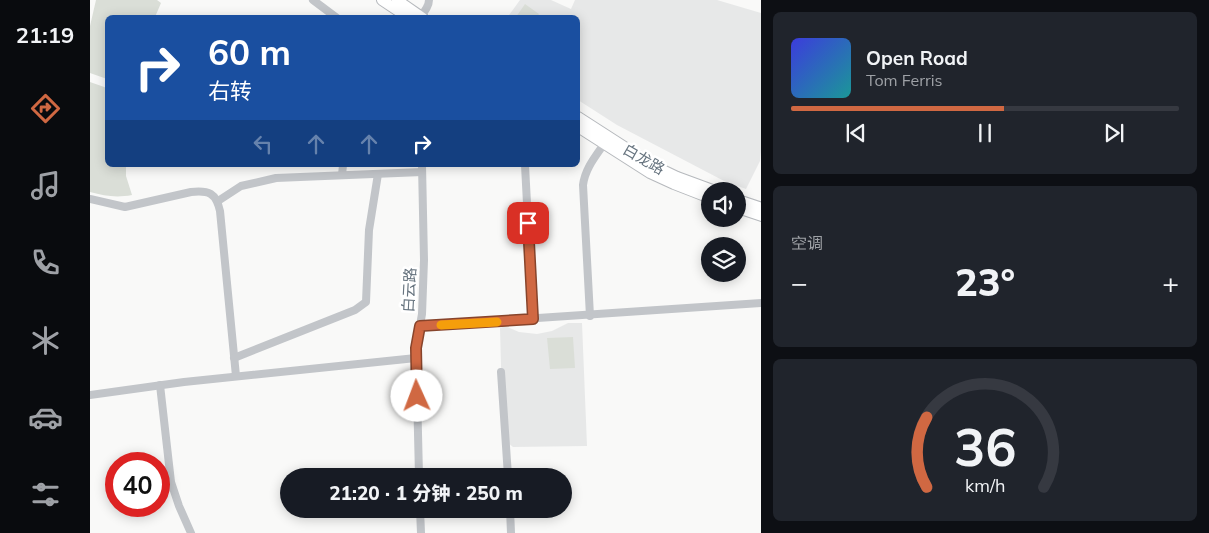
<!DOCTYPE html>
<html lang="zh">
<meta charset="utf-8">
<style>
:root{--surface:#171b24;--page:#20242c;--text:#f1f3f6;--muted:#9ea1a6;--line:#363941;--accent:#d06842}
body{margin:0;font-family:Mulish,"Noto Sans SC",sans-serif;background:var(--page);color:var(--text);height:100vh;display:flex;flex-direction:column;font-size:19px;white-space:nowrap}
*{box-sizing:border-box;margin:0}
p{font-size:16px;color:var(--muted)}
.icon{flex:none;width:28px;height:28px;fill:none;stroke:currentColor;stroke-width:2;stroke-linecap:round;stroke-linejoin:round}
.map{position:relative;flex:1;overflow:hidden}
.drawer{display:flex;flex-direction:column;gap:12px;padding:12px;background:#0d0f14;width:448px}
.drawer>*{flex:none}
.guide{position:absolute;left:15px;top:15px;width:475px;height:152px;border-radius:8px;box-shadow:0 2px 12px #0003;background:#1a4fa0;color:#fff;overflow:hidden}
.buttons{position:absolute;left:611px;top:182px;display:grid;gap:10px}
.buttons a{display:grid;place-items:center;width:45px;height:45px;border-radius:50%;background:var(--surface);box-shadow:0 2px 12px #0003;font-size:25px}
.speed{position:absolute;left:15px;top:452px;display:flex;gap:10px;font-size:25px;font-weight:700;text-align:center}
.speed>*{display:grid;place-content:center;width:65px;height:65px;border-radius:50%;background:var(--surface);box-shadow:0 2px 12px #0003;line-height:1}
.speed .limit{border:8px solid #d22;background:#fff;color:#111}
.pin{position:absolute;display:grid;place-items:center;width:42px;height:42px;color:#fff;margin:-21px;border-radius:10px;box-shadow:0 2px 8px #0006}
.me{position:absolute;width:55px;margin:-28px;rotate:358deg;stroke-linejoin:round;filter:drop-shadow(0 0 4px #0008)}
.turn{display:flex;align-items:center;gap:18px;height:105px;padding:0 20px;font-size:22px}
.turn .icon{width:65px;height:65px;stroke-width:2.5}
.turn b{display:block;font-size:35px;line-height:42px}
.lanes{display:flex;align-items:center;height:48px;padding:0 20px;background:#0003;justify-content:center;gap:25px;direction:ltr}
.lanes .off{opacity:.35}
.big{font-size:38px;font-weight:800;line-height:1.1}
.drawer .tile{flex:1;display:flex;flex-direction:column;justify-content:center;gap:8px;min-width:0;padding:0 18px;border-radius:8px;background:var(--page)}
.drawer .dial{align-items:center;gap:0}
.dial svg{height:130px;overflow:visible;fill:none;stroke:var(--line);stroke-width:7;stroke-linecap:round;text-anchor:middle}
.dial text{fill:var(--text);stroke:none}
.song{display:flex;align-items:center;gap:15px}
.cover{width:60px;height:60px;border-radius:8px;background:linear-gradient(135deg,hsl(240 70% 55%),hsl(180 70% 35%))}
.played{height:5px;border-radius:2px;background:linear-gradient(90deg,var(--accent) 55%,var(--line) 55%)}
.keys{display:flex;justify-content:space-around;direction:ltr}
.heat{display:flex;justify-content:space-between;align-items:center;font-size:28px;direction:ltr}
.trip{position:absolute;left:190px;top:468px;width:292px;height:50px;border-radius:25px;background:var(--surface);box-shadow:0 2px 12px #0003;font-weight:800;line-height:50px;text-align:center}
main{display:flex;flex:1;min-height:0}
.dock{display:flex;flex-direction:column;width:90px;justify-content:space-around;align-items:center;background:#090b0e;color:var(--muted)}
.dock .icon{width:35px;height:35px}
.dock .active{color:var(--accent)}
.dock b{font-size:22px;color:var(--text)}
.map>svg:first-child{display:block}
.built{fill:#e7e8e8}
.green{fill:#daded7}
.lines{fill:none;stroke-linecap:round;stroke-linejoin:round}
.major-casing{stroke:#b6b9bd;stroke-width:12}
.minor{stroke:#c2c5c9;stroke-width:8}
.major{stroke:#fff;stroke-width:10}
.route-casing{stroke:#87442b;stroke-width:12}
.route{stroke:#d06842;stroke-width:9}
.slow{stroke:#f59e0b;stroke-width:9}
.labels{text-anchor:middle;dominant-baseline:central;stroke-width:5;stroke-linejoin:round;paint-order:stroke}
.street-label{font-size:15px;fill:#67747f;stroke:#fff}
</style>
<main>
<nav class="dock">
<b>21:19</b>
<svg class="icon active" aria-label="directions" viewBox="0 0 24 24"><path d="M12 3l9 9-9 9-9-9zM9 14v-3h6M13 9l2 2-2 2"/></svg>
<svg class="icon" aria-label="music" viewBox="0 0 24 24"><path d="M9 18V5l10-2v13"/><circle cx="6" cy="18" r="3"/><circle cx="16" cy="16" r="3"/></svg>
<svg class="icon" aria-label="phone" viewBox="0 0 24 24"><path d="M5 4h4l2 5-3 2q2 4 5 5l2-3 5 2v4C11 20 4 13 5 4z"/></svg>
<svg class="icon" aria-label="climate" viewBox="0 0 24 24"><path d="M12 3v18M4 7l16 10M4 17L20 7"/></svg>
<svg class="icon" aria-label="car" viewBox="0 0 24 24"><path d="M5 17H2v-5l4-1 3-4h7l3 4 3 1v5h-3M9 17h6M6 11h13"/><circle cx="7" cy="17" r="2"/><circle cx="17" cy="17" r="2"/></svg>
<svg class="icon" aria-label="filters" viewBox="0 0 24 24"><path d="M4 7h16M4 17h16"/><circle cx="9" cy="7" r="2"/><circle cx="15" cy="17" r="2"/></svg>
</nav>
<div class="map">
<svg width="672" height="533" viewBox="0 0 672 533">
<rect width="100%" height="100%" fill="#f9f9f8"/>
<g class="built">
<path d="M430 0H461L481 9 485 0H627L671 13V151L670 161 656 189 636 182 527 125 488 100V18H417Z"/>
<path d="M478 323H492L497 446 423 447 413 439 410 328 415 326 429 332 447 334 462 331Z"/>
</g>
<g class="green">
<path d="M6 0H67L71 3 65 17 18 18 17 79 0 73V26Z"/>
<path d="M435 4 449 14 447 17H426Z"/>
<path d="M0 82 17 88 18 165H36V176L42 195C26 198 15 196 0 192Z"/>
<path d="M483 337 485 368 460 369 457 338Z"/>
</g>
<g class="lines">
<defs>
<g id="major">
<path d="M292 0 319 18"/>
<path d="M307 0 333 18"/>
<path d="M488 117 564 166 587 177 625 191"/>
<path d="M488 127 560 173 584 184 620 198"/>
<path d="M648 200 672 208"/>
<path d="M648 208 672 216"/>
</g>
</defs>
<use href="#major" class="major-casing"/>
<g class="minor">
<path d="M223 0 247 18"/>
<path d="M331 16C335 11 339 6 339 0"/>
<path d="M435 165 443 319"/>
<path d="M252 175 253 165"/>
<path d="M0 199 35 207 101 192C119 190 126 193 130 211L146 376"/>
<path d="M128 201 151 186 186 178 332 172"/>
<path d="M500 316 493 185C495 169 505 157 514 144"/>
<path d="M330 326 672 303"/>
<path d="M144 358 265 310 276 302 279 230 288 174"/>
<path d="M411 372 418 476"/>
<path d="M70 385 81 482 89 506 101 533"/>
<path d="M0 395 94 382 326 358"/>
<path d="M329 476 326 348 332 314 334 260 332 165"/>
<path d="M330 509 331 533"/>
<path d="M420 509 421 533"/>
</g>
<use href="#major" class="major"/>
</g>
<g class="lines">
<defs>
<path id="route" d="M327 396 326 348 330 326 443 319 438 223"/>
</defs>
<use href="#route" class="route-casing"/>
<use href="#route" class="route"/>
<path class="slow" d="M351 325 407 322"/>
</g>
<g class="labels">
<g class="street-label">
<text transform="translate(554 159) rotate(30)">白龙路</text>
<text transform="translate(319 290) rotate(-87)">白云路</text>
</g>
</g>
</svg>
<div class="buttons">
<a><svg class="icon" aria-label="sound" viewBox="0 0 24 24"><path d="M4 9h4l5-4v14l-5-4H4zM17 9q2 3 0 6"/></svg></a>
<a><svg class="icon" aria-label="layers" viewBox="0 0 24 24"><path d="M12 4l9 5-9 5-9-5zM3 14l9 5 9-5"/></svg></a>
</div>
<div class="speed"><div class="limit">40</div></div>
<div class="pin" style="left:438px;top:223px;background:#d93025"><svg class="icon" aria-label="arrive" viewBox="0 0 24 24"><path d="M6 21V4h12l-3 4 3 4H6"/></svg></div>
<svg class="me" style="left:327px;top:396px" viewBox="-20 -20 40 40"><circle r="19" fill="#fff"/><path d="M0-13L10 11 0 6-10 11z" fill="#d06842"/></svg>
<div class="trip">21:20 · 1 分钟 · 250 m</div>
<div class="guide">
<div class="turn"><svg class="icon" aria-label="right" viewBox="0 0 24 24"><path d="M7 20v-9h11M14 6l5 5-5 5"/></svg><div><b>60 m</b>右转</div></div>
<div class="lanes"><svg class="icon off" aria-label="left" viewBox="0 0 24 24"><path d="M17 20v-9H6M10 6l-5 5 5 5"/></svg><svg class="icon off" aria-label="ahead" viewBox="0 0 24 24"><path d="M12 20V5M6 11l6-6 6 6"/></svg><svg class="icon off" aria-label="ahead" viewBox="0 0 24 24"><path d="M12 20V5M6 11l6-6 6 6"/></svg><svg class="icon" aria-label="right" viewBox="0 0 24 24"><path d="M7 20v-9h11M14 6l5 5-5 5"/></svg></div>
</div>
</div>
<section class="drawer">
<div class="tile">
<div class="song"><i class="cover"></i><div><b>Open Road</b><p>Tom Ferris</p></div></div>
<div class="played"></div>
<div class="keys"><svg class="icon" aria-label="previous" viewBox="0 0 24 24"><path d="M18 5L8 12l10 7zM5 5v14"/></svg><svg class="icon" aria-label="pause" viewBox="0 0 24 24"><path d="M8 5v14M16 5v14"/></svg><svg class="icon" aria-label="next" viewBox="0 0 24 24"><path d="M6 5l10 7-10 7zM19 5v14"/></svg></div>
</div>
<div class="tile"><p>空调</p>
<div class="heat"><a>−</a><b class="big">23°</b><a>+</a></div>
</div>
<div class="tile dial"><svg viewBox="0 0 100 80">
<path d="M14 69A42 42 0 1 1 86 69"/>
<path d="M14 69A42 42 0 0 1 14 26" stroke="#d06842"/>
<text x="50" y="56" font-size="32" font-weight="700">36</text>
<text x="50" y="72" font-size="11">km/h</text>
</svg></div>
</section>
</main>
